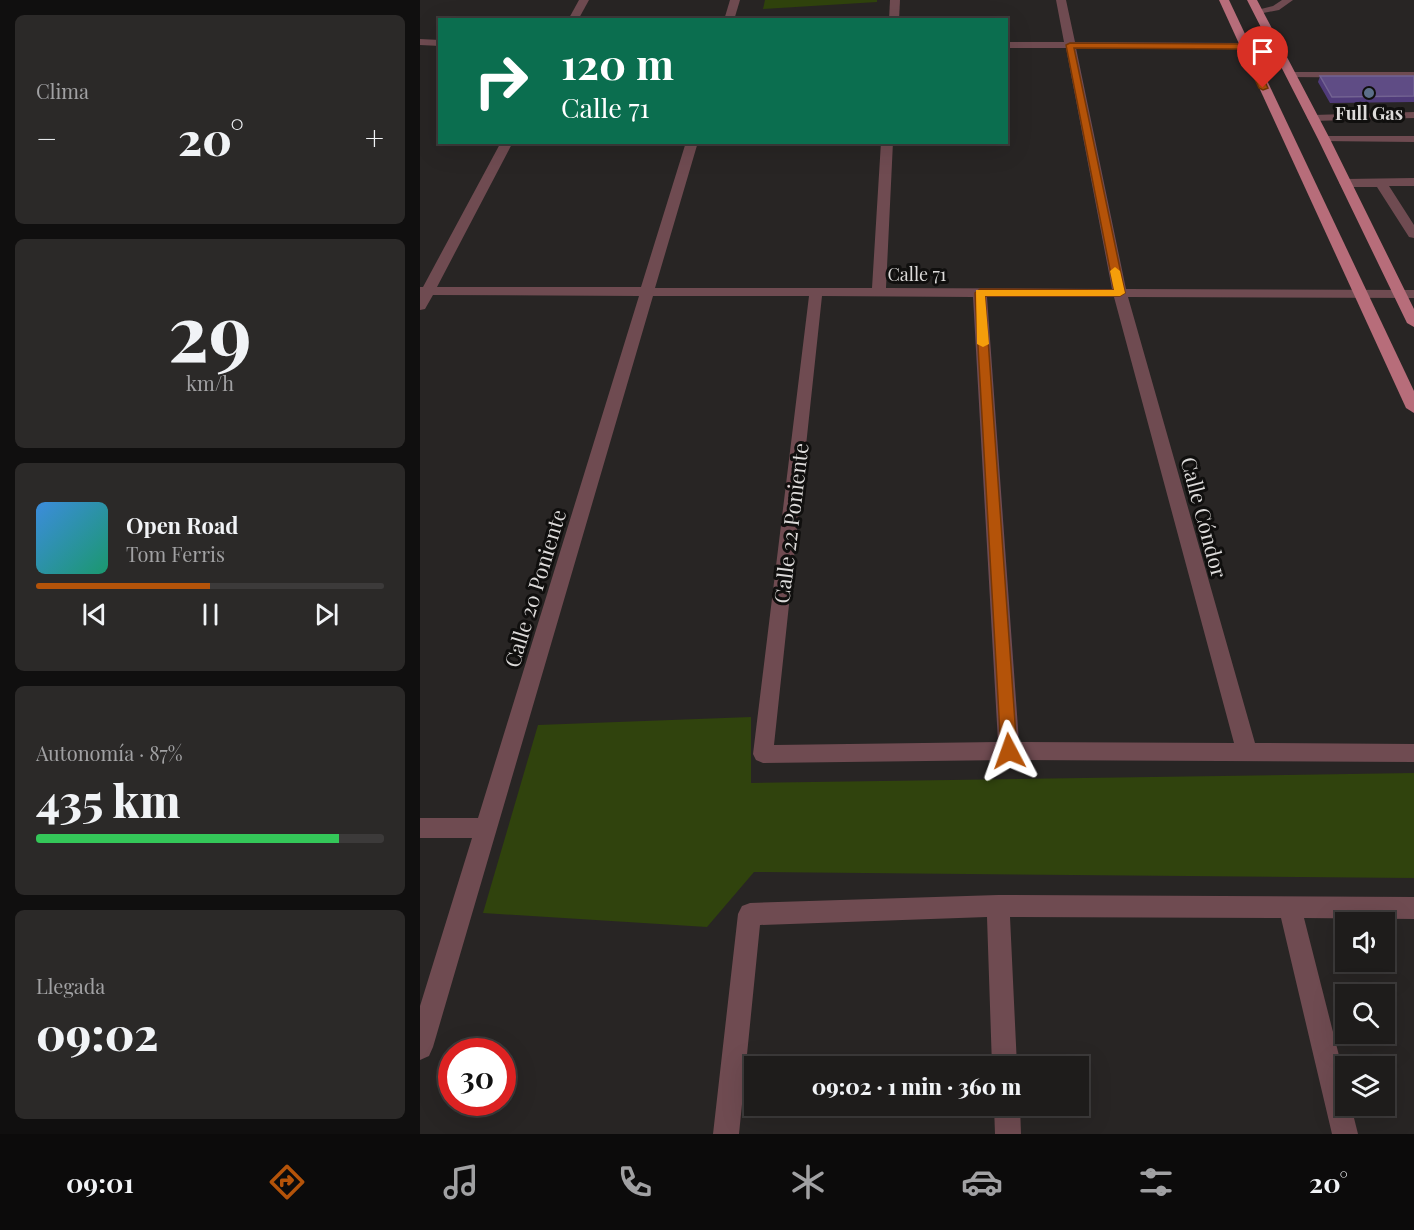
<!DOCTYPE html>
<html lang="es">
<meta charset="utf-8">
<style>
:root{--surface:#1e1c1b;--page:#2b2928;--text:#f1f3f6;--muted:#a1a1a3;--line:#3c3a3a;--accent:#b45309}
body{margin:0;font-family:"Playfair Display",serif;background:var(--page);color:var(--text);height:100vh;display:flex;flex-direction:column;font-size:22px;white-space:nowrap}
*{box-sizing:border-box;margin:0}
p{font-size:20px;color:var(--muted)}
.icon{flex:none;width:33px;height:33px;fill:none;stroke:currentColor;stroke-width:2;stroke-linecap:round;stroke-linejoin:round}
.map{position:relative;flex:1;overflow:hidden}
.panel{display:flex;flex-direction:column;gap:15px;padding:15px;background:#100f0f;width:420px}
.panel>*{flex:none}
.top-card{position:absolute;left:18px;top:18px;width:570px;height:126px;border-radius:0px;box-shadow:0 6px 24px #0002,0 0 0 2px var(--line);background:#0b6e4f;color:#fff;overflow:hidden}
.controls{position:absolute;left:915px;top:912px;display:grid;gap:12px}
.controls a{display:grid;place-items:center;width:60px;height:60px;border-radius:0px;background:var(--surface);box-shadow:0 6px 24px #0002,0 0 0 2px var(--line);font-size:30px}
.speed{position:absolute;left:18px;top:1038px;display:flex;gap:12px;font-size:30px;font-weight:700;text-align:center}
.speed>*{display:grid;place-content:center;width:78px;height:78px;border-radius:50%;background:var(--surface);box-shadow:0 6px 24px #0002,0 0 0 2px var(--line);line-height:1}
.speed .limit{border:9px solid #d22;background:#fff;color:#111}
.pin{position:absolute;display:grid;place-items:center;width:51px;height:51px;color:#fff;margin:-62px -26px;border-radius:50% 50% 50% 0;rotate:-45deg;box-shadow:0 0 6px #0007}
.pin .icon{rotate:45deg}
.me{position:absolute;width:66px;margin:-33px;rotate:356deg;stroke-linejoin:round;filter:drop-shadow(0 0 4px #0008)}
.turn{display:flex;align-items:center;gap:21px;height:126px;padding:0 24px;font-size:27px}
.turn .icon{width:78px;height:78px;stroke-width:2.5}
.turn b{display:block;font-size:42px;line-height:51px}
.big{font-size:45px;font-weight:800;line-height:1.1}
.panel .widget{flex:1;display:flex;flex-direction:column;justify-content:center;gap:9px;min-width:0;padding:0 21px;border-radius:9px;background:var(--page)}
.panel .dial{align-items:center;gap:0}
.dial b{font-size:78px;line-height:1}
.song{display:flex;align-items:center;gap:18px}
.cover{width:72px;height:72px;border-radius:9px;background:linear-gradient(135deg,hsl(210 70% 55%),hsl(160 70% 35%))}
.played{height:6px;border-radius:3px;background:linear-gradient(90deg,var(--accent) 50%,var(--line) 50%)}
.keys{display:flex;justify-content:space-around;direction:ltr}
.heat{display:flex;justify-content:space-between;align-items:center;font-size:33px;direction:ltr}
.charge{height:9px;border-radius:4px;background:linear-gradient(90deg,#34c759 87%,var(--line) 0)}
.trip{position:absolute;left:324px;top:1056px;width:345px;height:60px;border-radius:0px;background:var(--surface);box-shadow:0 6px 24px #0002,0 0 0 2px var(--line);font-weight:800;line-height:60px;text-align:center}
.menu{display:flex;height:96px;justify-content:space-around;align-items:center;background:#0c0b0b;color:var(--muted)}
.menu .icon{width:42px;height:42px}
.menu .current{color:var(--accent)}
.menu b{font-size:27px;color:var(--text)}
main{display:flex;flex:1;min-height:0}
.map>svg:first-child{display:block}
.green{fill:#30430d}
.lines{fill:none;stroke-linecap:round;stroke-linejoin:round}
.minor{fill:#6f4b51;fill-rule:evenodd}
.major{fill:#b76d7a;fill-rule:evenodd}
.wall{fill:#503b7a}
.building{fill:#5f4c85;stroke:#736392;stroke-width:1.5}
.route{fill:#b45309;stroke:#753606;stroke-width:1.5}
.slow{fill:#f59e0b}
.service-dot{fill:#5c6f8a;stroke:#100f0e;stroke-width:2}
.labels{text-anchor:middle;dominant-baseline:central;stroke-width:6;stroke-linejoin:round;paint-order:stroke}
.far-poi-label{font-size:18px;font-weight:bold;fill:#dddbda;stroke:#100f0e}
.far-street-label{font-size:18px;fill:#dddbda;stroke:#100f0e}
.street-label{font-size:21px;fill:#dddbda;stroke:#100f0e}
</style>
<main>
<section class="panel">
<div class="widget"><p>Clima</p>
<div class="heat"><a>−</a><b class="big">20°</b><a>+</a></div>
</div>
<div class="widget dial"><b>29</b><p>km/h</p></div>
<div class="widget">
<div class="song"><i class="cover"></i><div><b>Open Road</b><p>Tom Ferris</p></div></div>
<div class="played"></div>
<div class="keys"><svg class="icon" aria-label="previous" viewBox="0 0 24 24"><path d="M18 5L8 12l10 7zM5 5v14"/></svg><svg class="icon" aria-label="pause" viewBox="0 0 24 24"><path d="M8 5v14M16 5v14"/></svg><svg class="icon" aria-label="next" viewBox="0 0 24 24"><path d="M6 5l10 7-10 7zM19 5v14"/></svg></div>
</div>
<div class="widget"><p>Autonomía · 87%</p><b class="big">435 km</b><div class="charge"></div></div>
<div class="widget"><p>Llegada</p><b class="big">09:02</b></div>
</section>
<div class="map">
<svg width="994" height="1134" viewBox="0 0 994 1134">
<rect width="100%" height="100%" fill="#282524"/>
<g class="green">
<path d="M345 0H457V2L343 9Z"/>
<path d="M331 717V783L994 773V878L334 872 287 927 63 913 118 725Z"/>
</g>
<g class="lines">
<g class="minor">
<path d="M159 0H169L158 20H148Z"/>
<path d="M310 0H320L314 20H304Z"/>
<path d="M470 0H480L479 20H469Z"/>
<path d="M636 0H646L655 42 824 43 829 46 824 49 656 48 706 289 994 290V298L708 297 835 743 994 744V762L589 760 343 763 336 760 333 754 389 296H233L13 1047 9 1056 0 1060V1006L52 838H0V818H58L219 296 13 295 5 309 0 310V287H3L81 142H93L17 287H221L266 142H278L235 288H452L461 142H473L466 288 692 289 646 48H586V42H644ZM402 296 553 297 578 742 354 745ZM567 297H694L814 743 599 742Z"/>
<path d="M862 0H873L859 10 838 14 833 11 853 6Z"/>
<path d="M0 39 20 40V46L0 45Z"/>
<path d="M871 72H994V78L867 77V73Z"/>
<path d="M994 112V118L893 121 887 118 893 115Z"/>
<path d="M904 136H994V142L900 141V137Z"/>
<path d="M994 178V186H969L994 225V238L989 237 957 187H925L919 183 925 179Z"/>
<path d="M578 895 994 897V919L884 918 926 1083V1106H931L938 1134H912L861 918 590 917 597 1066H572L567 917 340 925 319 1134H293L318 914 322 906 330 903Z"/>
<path d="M574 1106H600L601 1134H575Z"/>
</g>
<g class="major">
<path d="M799 0H809L994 391V413L986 408Z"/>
<path d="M827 0H837L910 139 994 309V327L987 323 898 139Z"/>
</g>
</g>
<path class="wall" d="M900 76H994V102L910 103 898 82Z"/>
<path class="building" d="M900 76H994V96L912 97Z"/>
<path class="route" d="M650 43 824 44 828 46 848 88 843 90 839 88 821 49 654 48 705 293 700 296H565L597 751 595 756 589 758 584 756 581 751 555 293 560 289 694 290 646 45Z"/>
<path class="slow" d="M695 267 700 271 705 293 700 296H565L569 344 563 347 557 344 556 290H694L690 271Z"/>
<circle class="service-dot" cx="949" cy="93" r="6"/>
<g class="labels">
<g class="far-poi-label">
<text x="949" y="113">Full Gas</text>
</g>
<g class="far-street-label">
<text x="497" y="274">Calle 71</text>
</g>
<g class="street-label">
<text transform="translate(785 517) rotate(75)">Calle Cóndor</text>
<text transform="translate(370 523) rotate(-83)">Calle 22 Poniente</text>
<text transform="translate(114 588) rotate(-73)">Calle 20 Poniente</text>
</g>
</g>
</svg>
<div class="controls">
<a><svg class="icon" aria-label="sound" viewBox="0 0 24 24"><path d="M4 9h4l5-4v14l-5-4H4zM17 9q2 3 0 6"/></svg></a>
<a><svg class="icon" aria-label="search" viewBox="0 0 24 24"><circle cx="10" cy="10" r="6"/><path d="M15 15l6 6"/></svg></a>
<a><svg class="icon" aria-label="layers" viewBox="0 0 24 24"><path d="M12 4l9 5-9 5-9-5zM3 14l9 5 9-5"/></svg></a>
</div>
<div class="speed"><div class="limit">30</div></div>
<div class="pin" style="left:843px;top:88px;background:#d93025"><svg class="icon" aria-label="arrive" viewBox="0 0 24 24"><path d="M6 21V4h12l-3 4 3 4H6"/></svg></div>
<svg class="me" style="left:589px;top:751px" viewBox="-20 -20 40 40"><path d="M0-17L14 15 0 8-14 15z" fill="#b45309" stroke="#fff" stroke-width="4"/></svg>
<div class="trip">09:02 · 1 min · 360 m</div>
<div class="top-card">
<div class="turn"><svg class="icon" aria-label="right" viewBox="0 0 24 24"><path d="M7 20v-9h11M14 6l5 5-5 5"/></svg><div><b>120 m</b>Calle 71</div></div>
</div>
</div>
</main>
<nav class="menu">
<b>09:01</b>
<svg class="icon current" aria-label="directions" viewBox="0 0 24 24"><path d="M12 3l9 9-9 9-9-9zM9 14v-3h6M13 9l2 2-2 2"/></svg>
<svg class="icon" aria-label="music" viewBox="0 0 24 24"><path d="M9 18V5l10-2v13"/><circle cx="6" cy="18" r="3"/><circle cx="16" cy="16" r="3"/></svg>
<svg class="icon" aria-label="phone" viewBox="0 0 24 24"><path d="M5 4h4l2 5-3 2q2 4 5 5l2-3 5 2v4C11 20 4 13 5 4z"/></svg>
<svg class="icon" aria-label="climate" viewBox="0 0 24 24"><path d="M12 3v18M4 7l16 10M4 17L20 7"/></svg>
<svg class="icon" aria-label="car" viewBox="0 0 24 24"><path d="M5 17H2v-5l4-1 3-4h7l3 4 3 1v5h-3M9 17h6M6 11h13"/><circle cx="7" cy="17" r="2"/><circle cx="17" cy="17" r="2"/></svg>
<svg class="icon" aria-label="filters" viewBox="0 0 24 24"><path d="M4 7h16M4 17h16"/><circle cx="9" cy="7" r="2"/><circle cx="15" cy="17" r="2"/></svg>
<b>20°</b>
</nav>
